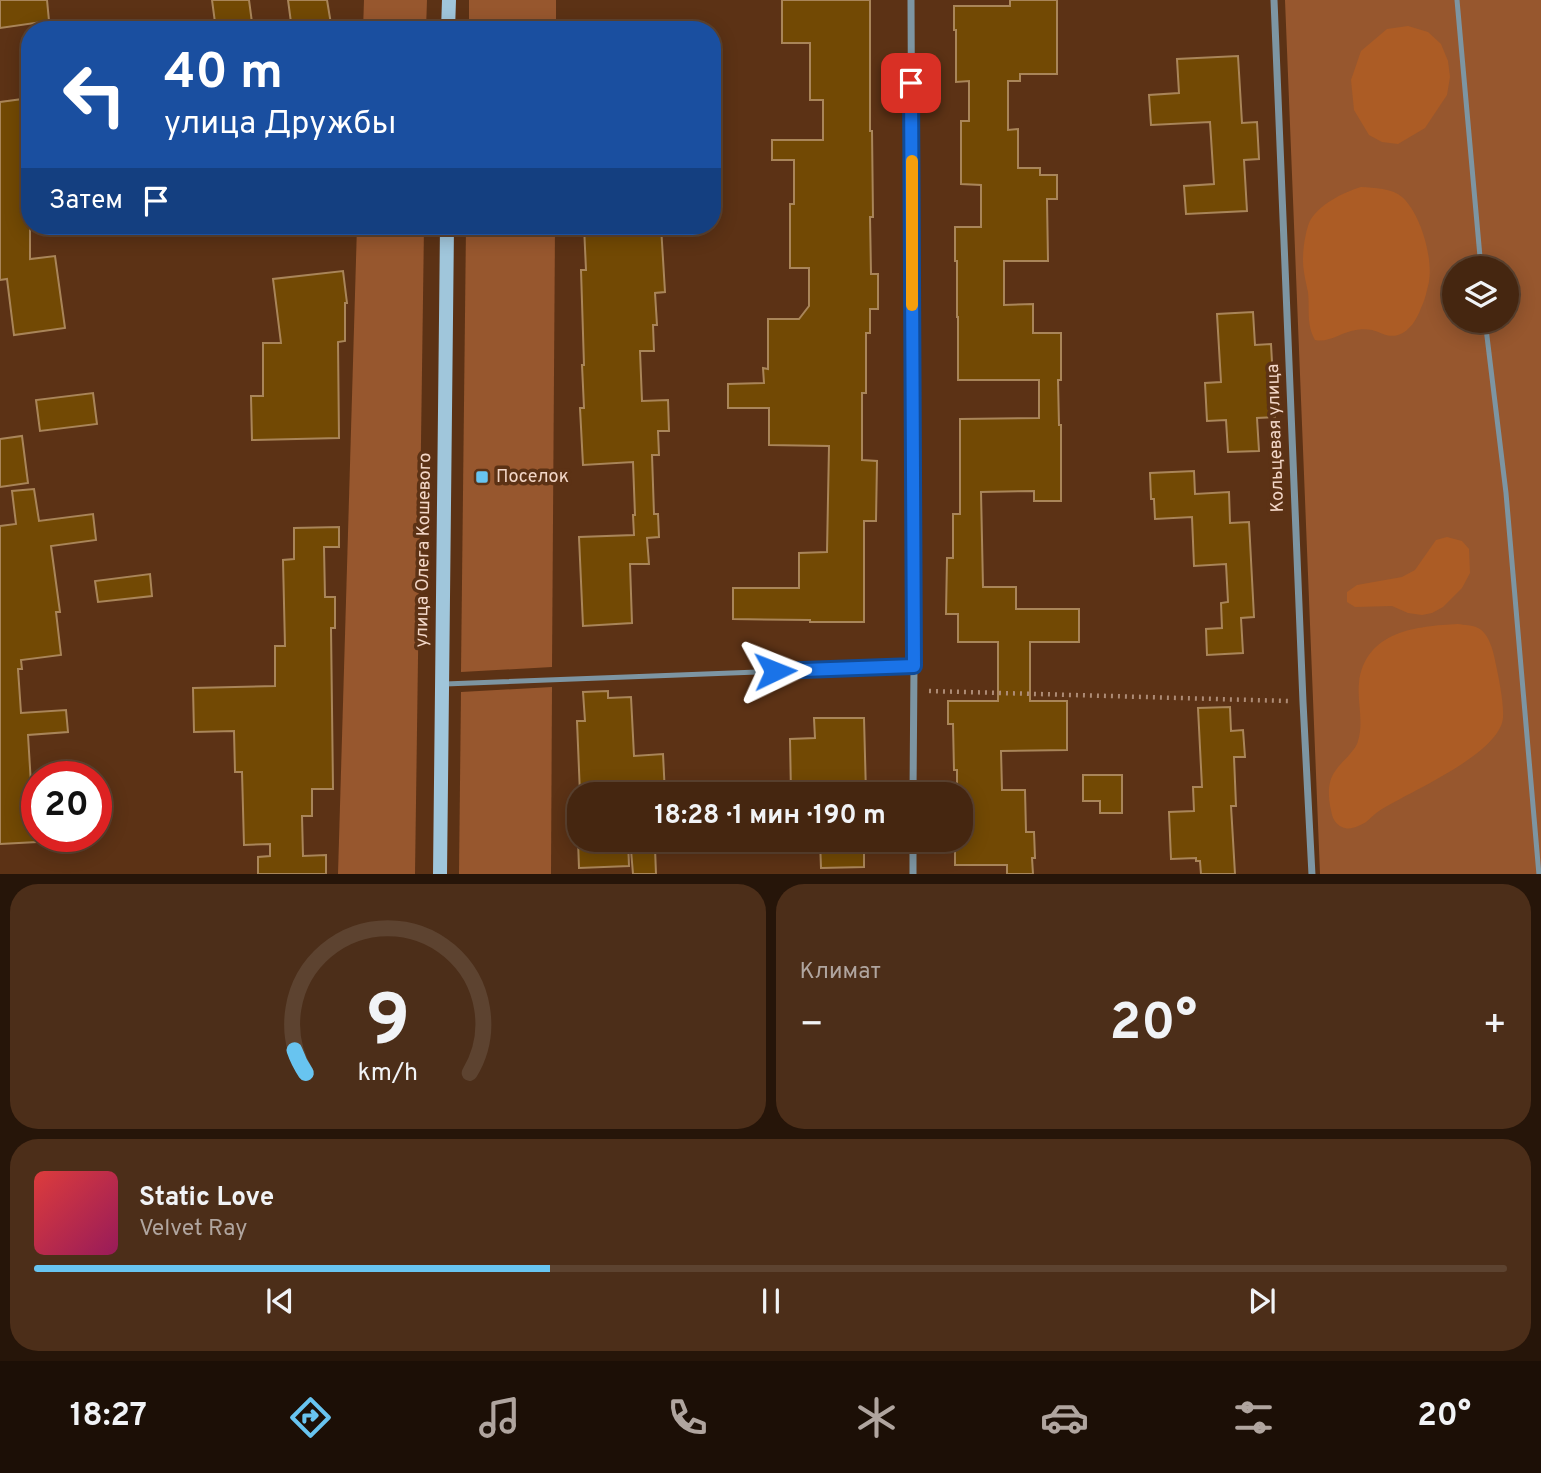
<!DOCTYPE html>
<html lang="ru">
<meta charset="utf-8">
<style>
:root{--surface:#452610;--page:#4c2e19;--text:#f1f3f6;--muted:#b0a59f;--line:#5d4330;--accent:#68c4f0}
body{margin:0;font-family:Overpass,sans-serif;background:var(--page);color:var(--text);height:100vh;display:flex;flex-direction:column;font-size:26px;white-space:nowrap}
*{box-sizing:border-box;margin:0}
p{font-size:23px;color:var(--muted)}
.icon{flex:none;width:38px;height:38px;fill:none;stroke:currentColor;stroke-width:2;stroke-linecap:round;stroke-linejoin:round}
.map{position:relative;height:874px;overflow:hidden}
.drawer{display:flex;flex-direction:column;gap:10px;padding:10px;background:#261509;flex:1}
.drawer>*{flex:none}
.top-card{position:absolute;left:21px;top:21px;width:700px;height:214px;border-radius:28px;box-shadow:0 4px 18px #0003,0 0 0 2px var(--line);background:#1a4fa0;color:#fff;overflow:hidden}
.tools{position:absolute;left:1442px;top:256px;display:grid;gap:14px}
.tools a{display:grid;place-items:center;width:77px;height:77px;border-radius:50%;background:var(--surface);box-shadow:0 4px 18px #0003,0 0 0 2px var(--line);font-size:35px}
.speed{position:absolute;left:21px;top:761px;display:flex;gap:14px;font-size:35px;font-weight:700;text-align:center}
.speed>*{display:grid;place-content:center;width:91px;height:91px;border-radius:50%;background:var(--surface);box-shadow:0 4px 18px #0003,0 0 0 2px var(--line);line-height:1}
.speed .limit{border:10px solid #d22;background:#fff;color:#111}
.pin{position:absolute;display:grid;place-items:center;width:60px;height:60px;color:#fff;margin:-30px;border-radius:14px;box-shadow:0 4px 10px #0006}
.me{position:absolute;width:77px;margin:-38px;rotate:88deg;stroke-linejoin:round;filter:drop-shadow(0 0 5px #0008)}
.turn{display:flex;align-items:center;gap:24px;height:147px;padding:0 28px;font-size:32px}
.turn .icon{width:91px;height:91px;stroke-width:2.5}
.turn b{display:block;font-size:49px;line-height:60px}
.then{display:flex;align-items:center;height:66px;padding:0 28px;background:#0003;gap:14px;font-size:26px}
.big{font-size:52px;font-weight:700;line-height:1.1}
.drawer .card{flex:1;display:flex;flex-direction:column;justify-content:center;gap:10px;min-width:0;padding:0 24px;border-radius:28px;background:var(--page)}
.drawer .dial{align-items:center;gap:0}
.dial svg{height:182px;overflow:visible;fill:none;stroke:var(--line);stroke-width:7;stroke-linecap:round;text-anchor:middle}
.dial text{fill:var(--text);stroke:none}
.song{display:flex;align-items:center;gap:21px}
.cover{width:84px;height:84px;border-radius:10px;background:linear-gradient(135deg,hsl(0 70% 55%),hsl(330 70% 35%))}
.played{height:7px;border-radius:4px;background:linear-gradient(90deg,var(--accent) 35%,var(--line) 35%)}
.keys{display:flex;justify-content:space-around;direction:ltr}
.heat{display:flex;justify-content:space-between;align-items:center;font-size:38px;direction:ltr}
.drawer .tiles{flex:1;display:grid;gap:10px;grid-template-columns:1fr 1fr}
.card:last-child{grid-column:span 2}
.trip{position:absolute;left:567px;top:782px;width:406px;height:70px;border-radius:28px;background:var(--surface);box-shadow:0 4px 18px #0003,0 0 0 2px var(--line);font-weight:700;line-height:70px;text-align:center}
.dock{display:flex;height:112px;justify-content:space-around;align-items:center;background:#1c0f06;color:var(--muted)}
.dock .icon{width:49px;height:49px}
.dock .selected{color:var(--accent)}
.dock b{font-size:32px;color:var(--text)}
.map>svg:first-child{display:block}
.green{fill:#97572e;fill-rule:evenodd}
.forest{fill:#ac5c25}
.building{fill:#724904;stroke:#a98559;stroke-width:2}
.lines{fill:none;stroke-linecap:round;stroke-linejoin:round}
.path{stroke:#ad8b75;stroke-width:4.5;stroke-dasharray:2 5;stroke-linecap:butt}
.lane{stroke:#7d95a2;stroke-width:5}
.street{stroke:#7d95a2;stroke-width:7}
.secondary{stroke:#a0c6db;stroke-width:14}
.route-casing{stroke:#114b97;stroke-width:18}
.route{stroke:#1a73e8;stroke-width:12}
.slow{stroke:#f59e0b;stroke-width:12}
.poi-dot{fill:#68c4f0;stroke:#5c3215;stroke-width:2.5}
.labels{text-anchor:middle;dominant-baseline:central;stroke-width:7;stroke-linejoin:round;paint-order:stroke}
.street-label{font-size:18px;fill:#f3d7c8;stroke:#5c3215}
.poi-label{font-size:18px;fill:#f3d7c8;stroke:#5c3215;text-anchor:start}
</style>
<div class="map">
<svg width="1541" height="875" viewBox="0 0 1541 875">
<rect width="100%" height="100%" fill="#5c3215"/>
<g class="green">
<path d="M364 0H427L426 30H363Z"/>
<rect x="469" y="0" width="87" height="30"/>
<path d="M1285 0H1541V874H1320ZM1454 268H1507V320H1454Z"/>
<path d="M357 226H424L415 874H338Z"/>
<path d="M466 226H555L552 667 461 672Z"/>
<path d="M552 687 551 874H459L461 692Z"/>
</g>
<g class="forest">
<path d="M1408 26 1428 32 1441 44 1448 61 1450 77 1447 95 1425 128 1398 144 1382 142 1369 135 1354 110 1351 80 1361 51 1387 29Z"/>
<path d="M1361 187C1374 188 1392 188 1402 197 1421 214 1433 258 1429 282 1427 290 1425 300 1421 308 1417 319 1410 331 1398 335 1388 338 1380 332 1372 330 1367 329 1360 329 1356 330 1341 332 1330 343 1315 340 1306 323 1310 311 1308 292 1306 282 1303 271 1303 260 1303 249 1305 234 1309 223 1317 205 1344 192 1361 187Z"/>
<path d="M1447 537 1462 541 1469 549 1470 573 1462 588 1443 607 1432 613 1422 615 1408 613 1392 606 1355 607 1347 602V592L1357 585 1402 577 1415 570 1436 540Z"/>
<path d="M1458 624C1464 625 1473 625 1478 628 1490 634 1494 654 1496 665 1499 679 1504 704 1503 718 1499 755 1408 792 1379 811 1374 814 1371 818 1366 822 1359 826 1350 831 1342 827 1335 824 1332 817 1331 810 1328 797 1327 781 1336 770 1340 764 1345 760 1350 754 1353 750 1357 746 1358 741 1364 721 1357 702 1359 683 1365 631 1417 626 1458 624Z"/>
</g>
<g class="building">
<path d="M0 0H47L49 21 0 28Z"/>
<path d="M212 0H249L253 30H216Z"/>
<path d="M288 0H327L332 30H292Z"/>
<path d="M782 0H870V131H872L873 217H870L871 274H878V309H870V333H866V393H862V460L877 461 876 521H864V622H810V620L733 619V588H799V553L827 552 829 446 769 445V408H728V384L764 383 763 368 768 369V319H799L809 306V268H790V204H794V160H772V140H823V100H810V43H782Z"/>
<path d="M1010 0H1057V74H1020V81H1008V130L1018 129V168H1040V175H1057V199H1047L1048 261H1004V305L1033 304V333H1061V380H1058L1059 425H1061V501H1034V491L981 492 983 587H1016V609H1079V642H1030V701H1067V750L1001 751 1002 790H1025L1026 832H1034L1035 858H1032L1033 874H1007V865H955V840H961V794H957V770H954L953 724H948V701H998V642H958V614H946L947 558H953V514H960V419L1039 418V380H958V317H957V261H955V227H981V185L961 184V121H969V81L956 82V30H954V6H1010Z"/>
<path d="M1238 56 1242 123 1257 122 1259 159 1244 160 1247 211 1186 214 1184 186 1214 184 1210 122 1151 125 1149 95 1179 93 1177 59Z"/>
<path d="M30 98V259L55 256 65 328 14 335 7 279 0 280V102Z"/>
<path d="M584 226H661L665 292 655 293 657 325H653L654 351H640L642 401 668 400 669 431H658L659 455H652L654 514H658L659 537 647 538 649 564H630L632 623 583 626 579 537 634 535 633 515H635L633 462 583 465 580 408H584L582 365H584L581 270H586Z"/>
<path d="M343 271 347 303H345V341L338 342 339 438 252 440 251 396H263V343H281L273 279Z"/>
<path d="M1253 312 1255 345 1271 344 1275 417 1257 418 1259 451 1228 452 1226 420 1207 421 1205 383 1221 382 1217 314Z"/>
<path d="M93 393 97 424 40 431 36 400Z"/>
<path d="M22 436 28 483 0 487V439Z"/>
<path d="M1194 471 1195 494 1229 492 1230 523 1249 522 1254 617 1241 618 1243 653 1207 655 1206 629 1222 628 1221 603 1228 602 1226 564 1194 566 1192 517 1155 519 1154 499H1151L1150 473Z"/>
<path d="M34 489 39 521 93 514 96 540 51 546 60 612H56L61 655 21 660 22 669H18L21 713 66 710 68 732 28 735 33 817 37 816V842L0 844V526L16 524 12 491Z"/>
<path d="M339 527V547H324L325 597H335V628H331L333 789H312V816H302L303 856 326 855V874H258V857L270 856V844L244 845 242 772H235L234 731 194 732 193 688 275 686V646H285L283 560 294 559V528Z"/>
<path d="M150 574 152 596 98 602 95 581Z"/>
<path d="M608 691V698L631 697 634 756 663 754 665 794H580L577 721H585L583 692Z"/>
<path d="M1230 707 1231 731 1243 730 1245 757H1234L1236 806H1231L1235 874H1201L1200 861H1196V858L1171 859 1169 812 1194 811 1193 787H1202L1198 708Z"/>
<path d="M814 718H864L866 794H791L790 739 815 738Z"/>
<path d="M1083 775H1122V813H1100V801H1083Z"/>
<path d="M578 840H628L629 866 579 868Z"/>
<path d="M820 840H864V867L821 868Z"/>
<path d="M655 848 656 874H633L631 850Z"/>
</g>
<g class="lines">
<path class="path" d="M929 691 1288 701"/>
<g class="lane">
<path d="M1457 0 1481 268"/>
<path d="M1485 320 1506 493 1539 875"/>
<path d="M445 684 914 666"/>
</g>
<g class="street">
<path d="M911 0 914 666 913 794"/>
<path d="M1274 0 1303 702 1312 875"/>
<path d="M913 875V840"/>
</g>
<g class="secondary">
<path d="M448 30 449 0"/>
<path d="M440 875 447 226"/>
</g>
</g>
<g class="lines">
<defs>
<path id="route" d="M775 671 914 666 911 83"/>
</defs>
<use href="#route" class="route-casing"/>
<use href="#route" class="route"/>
<path class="slow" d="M912 161V305"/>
</g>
<rect class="poi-dot" x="475" y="470" width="14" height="14" rx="3.5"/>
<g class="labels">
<g class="street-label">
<text transform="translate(1276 438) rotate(-92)">Кольцевая улица</text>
<text transform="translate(424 550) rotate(-89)">улица Олега Кошевого</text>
</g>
<g class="poi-label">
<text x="496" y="477">Поселок</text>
</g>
</g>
</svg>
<div class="tools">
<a><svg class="icon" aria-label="layers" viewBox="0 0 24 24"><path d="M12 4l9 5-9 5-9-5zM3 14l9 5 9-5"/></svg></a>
</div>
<div class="speed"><div class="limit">20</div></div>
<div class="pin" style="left:911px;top:83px;background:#d93025"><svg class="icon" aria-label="arrive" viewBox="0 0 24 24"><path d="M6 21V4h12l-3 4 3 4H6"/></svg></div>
<svg class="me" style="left:775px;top:671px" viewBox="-20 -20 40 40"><path d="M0-17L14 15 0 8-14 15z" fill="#1a73e8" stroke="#fff" stroke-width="4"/></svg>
<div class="trip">18:28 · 1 мин · 190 m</div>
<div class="top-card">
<div class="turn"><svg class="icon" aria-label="left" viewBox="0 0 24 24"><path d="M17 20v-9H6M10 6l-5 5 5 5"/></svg><div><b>40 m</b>улица Дружбы</div></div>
<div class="then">Затем<svg class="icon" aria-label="arrive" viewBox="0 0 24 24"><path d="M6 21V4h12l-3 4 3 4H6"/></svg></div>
</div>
</div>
<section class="drawer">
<div class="tiles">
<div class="card dial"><svg viewBox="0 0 100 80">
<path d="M14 69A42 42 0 1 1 86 69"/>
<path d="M14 69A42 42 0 0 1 9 59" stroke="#68c4f0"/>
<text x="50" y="56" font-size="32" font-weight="700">9</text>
<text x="50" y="72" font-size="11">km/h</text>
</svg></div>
<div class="card"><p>Климат</p>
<div class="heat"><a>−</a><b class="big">20°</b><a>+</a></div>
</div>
<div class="card">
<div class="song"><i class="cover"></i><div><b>Static Love</b><p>Velvet Ray</p></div></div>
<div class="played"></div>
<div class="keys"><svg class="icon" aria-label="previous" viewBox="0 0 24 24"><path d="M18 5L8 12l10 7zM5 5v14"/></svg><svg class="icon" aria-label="pause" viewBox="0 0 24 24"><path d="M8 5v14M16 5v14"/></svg><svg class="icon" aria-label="next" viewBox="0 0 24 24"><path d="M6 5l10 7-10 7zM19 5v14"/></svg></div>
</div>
</div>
</section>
<nav class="dock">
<b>18:27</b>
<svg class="icon selected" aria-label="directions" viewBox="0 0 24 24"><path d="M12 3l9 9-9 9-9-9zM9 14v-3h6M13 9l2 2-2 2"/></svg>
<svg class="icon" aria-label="music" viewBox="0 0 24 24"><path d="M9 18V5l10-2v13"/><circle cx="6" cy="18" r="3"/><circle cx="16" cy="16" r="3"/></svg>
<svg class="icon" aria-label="phone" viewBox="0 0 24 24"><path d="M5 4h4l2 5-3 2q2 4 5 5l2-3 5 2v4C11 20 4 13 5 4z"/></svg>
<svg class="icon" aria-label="climate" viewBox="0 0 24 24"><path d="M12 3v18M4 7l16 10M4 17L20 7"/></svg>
<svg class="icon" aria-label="car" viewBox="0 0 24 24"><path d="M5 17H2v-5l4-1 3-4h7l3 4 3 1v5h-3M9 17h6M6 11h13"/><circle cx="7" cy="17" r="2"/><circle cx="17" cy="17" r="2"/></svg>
<svg class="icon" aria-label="filters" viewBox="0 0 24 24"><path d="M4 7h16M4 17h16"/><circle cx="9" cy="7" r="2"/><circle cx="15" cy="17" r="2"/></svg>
<b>20°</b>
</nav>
